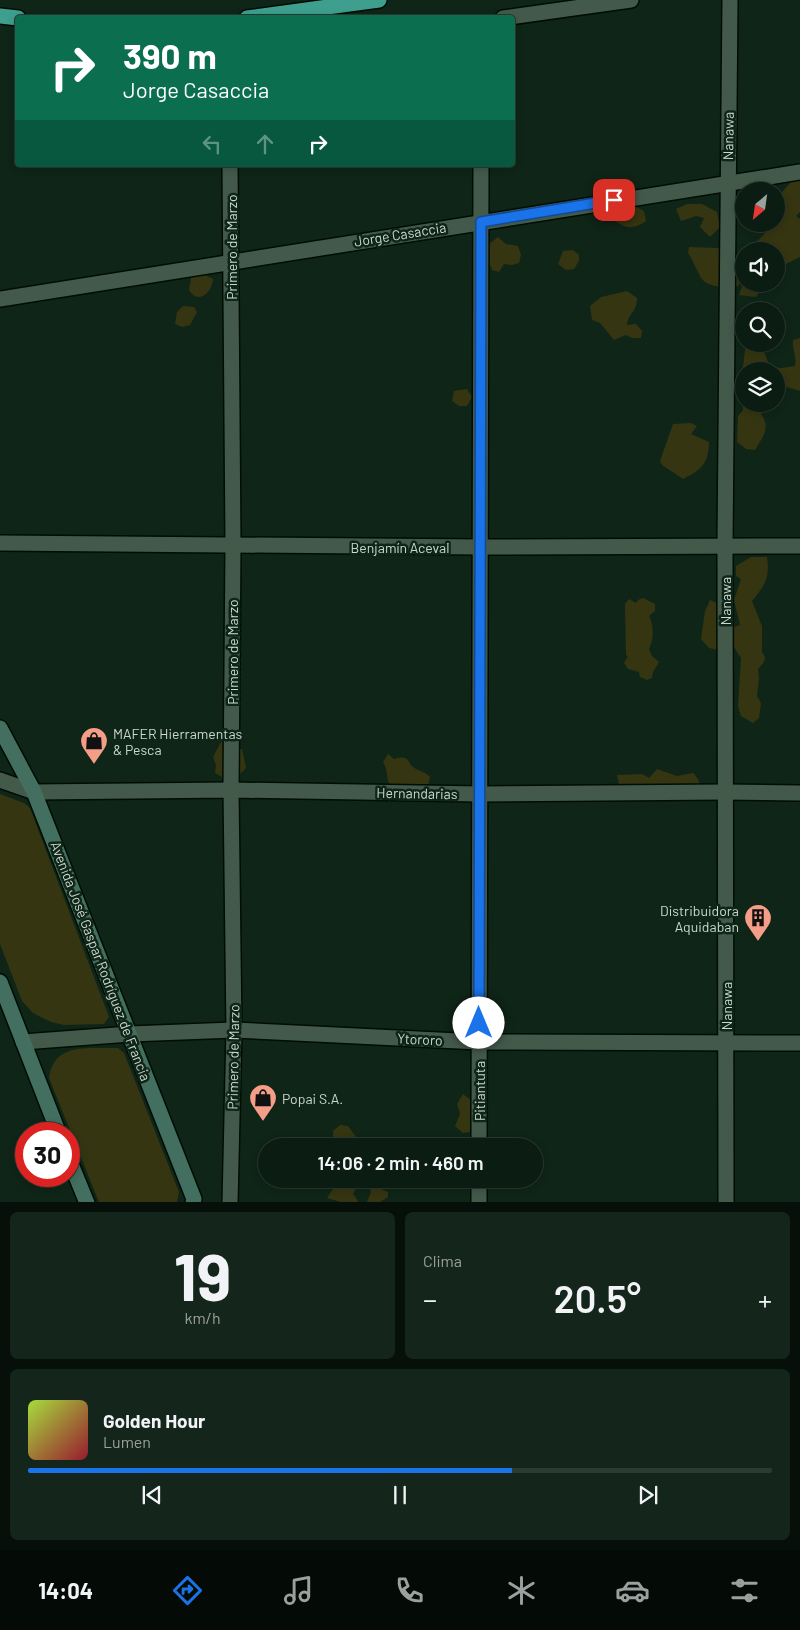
<!DOCTYPE html>
<html lang="es">
<meta charset="utf-8">
<style>
:root{--surface:#0b1c12;--page:#14251b;--text:#f1f3f6;--muted:#9aa19f;--line:#2b3a32;--accent:#1a73e8}
body{margin:0;font-family:Barlow,sans-serif;background:var(--page);color:var(--text);height:100vh;display:flex;flex-direction:column;font-size:19px;white-space:nowrap}
*{box-sizing:border-box;margin:0}
p{font-size:16px;color:var(--muted)}
.icon{flex:none;width:28px;height:28px;fill:none;stroke:currentColor;stroke-width:2;stroke-linecap:round;stroke-linejoin:round}
.map{position:relative;height:1202px;overflow:hidden}
.panel{display:flex;flex-direction:column;gap:10px;padding:10px;background:#060f0a;flex:1}
.panel>*{flex:none}
.guide{position:absolute;left:15px;top:15px;width:500px;height:152px;border-radius:5px;box-shadow:0 2px 8px #0003,0 0 0 1px var(--line);background:#0b6e4f;color:#fff;overflow:hidden}
.needle{width:32px;rotate:209deg}
.buttons{position:absolute;left:735px;top:182px;display:grid;gap:10px}
.buttons a{display:grid;place-items:center;width:50px;height:50px;border-radius:50%;background:var(--surface);box-shadow:0 2px 8px #0003,0 0 0 1px var(--line);font-size:25px}
.speed{position:absolute;left:15px;top:1122px;display:flex;gap:10px;font-size:25px;font-weight:700;text-align:center}
.speed>*{display:grid;place-content:center;width:65px;height:65px;border-radius:50%;background:var(--surface);box-shadow:0 2px 8px #0003,0 0 0 1px var(--line);line-height:1}
.speed .limit{border:8px solid #d22;background:#fff;color:#111}
.pin{position:absolute;display:grid;place-items:center;width:42px;height:42px;color:#fff;margin:-21px;border-radius:10px;box-shadow:0 2px 8px #0006}
.me{position:absolute;width:55px;margin:-28px;rotate:0deg;stroke-linejoin:round;filter:drop-shadow(0 0 4px #0008)}
.turn{display:flex;align-items:center;gap:18px;height:105px;padding:0 25px;font-size:22px}
.turn .icon{width:65px;height:65px;stroke-width:2.5}
.turn b{display:block;font-size:35px;line-height:42px}
.lanes{display:flex;align-items:center;height:48px;padding:0 25px;background:#0003;justify-content:center;gap:25px;direction:ltr}
.lanes .off{opacity:.35}
.big{font-size:38px;font-weight:600;line-height:1.1}
.panel .card{flex:1;display:flex;flex-direction:column;justify-content:center;gap:8px;min-width:0;padding:0 18px;border-radius:8px;background:var(--page)}
.panel .dial{align-items:center;gap:0}
.dial b{font-size:65px;line-height:1}
.song{display:flex;align-items:center;gap:15px}
.cover{width:60px;height:60px;border-radius:8px;background:linear-gradient(135deg,hsl(80 70% 55%),hsl(350 70% 35%))}
.played{height:5px;border-radius:2px;background:linear-gradient(90deg,var(--accent) 65%,var(--line) 65%)}
.keys{display:flex;justify-content:space-around;direction:ltr}
.heat{display:flex;justify-content:space-between;align-items:center;font-size:28px;direction:ltr}
.panel .tiles{flex:1;display:grid;gap:10px;grid-template-columns:1fr 1fr}
.card:last-child{grid-column:span 2}
.trip{position:absolute;left:258px;top:1138px;width:285px;height:50px;border-radius:25px;background:var(--surface);box-shadow:0 2px 8px #0003,0 0 0 1px var(--line);font-weight:600;line-height:50px;text-align:center}
.tabs{display:flex;height:80px;justify-content:space-around;align-items:center;background:#040b07;color:var(--muted)}
.tabs .icon{width:35px;height:35px}
.tabs .current{color:var(--accent)}
.tabs b{font-size:22px;color:var(--text)}
.map>svg:first-child{display:block}
.green{fill:#363511}
.lines{fill:none;stroke-linecap:round;stroke-linejoin:round}
.street-casing{stroke:#000d04;stroke-width:18}
.secondary-casing{stroke:#000d04;stroke-width:18}
.highway-casing{stroke:#000d04;stroke-width:18}
.street{stroke:#435a4b;stroke-width:15}
.secondary{stroke:#426f5f;stroke-width:15}
.highway{stroke:#3e9f8e;stroke-width:15}
.route-casing{stroke:#114b97;stroke-width:12}
.route{stroke:#1a73e8;stroke-width:9}
.labels{text-anchor:middle;dominant-baseline:central;stroke-width:5;stroke-linejoin:round;paint-order:stroke}
.street-label{font-size:14px;fill:#cbd8cf;stroke:#0f2518}
.poi-label{font-size:14px;fill:#cbd8cf;stroke:#0f2518;text-anchor:start}
</style>
<div class="map">
<svg width="800" height="1203" viewBox="0 0 800 1203">
<rect width="100%" height="100%" fill="#0f2518"/>
<g class="green">
<path d="M800 177V212L796 216 800 219V257L776 269V251H748L768 230 767 224H776V199L791 182Z"/>
<path d="M687 204H702L717 212 720 227 710 237 700 227 704 218 696 216 681 221 676 209Z"/>
<path d="M635 206 644 211 646 221C632 230 626 229 612 219V211L624 210Z"/>
<path d="M498 237 506 244 518 246 521 255 519 263 512 265 504 264 499 272 492 270 488 259V245Z"/>
<path d="M689 247 718 248 744 257V284H766L756 297 739 295 742 287 740 281 738 286C725 287 705 289 699 274 695 267 693 260 688 253Z"/>
<path d="M573 250 579 255V261L574 269 566 270 558 264 563 251Z"/>
<path d="M198 274H203L213 279C212 293 198 305 189 290L191 278Z"/>
<path d="M627 291 637 298C637 313 629 311 627 325L636 324 642 331 641 338H632L626 335 614 340 600 323 592 320 590 306 601 297Z"/>
<path d="M183 306 194 307 197 312 190 325 182 327 175 324 177 312Z"/>
<path d="M744 316V344H761L770 367 782 368 795 366C797 357 792 350 793 340L800 338V391L776 384V371H744V404H758C759 411 761 413 764 419 769 431 761 440 755 450L746 449 737 442 738 416 743 410V404L738 396 736 384 741 376 744 360 745 349 740 328Z"/>
<path d="M467 389 472 397 467 406H459L452 401 454 391Z"/>
<path d="M691 423 697 426 691 434 709 442C709 463 701 470 683 479L662 465 660 461 673 424Z"/>
<path d="M751 557H767C770 578 765 585 752 601L762 626V652L765 657 764 662 758 669 759 678 757 696 761 703 759 718 753 723 741 716 738 706 741 658 730 641 722 651 709 648 701 639 705 611 710 600 722 605 728 629 740 625 734 600 741 579 736 576V566Z"/>
<path d="M643 598 655 604V611L649 616C654 625 654 639 649 649L652 656 659 662 653 672 652 678 647 680 640 677 639 672 628 669 624 663 628 656 626 655 625 604 629 599 636 603 638 600Z"/>
<path d="M222 728 232 730 234 749H242L246 768 235 779 224 778 215 773 216 765 213 757 222 740Z"/>
<path d="M388 754 394 759C412 754 405 763 416 769 422 772 425 772 430 777L428 786 416 789 390 786C386 777 388 770 383 762Z"/>
<path d="M657 769 677 776 693 773 698 779 700 785 662 789 653 784C643 790 629 787 619 784L617 775 642 774 649 778Z"/>
<path d="M0 794 24 803 30 808 109 1017 104 1024 64 1025 51 1022 33 1013 22 1001 0 944Z"/>
<path d="M118 1048 124 1053 179 1192 177 1202H99L49 1078C54 1041 89 1049 118 1048Z"/>
<path d="M463 1094 472 1101 476 1124 470 1132 463 1133 455 1126 460 1114 457 1104Z"/>
<path d="M340 1125 348 1126 356 1137 355 1146H333V1131Z"/>
<path d="M335 1179H375L383 1190 388 1192V1197L380 1202H367L371 1192 368 1185 359 1183 353 1194 358 1201 357 1202H341L327 1198 333 1189 331 1181Z"/>
</g>
<g class="lines">
<defs>
<g id="street">
<path d="M503 18 631 0"/>
<path d="M230 165 233 545 231 790 234 1030 230 1203"/>
<path d="M0 299 800 172"/>
<path d="M0 543 481 547 800 546"/>
<path d="M0 780 34 792 231 790 480 794 725 792 800 793"/>
<path d="M23 1042 130 1034 234 1030 479 1042 800 1043"/>
<path d="M479 1146 481 165"/>
<path d="M479 1203V1179"/>
<path d="M726 1203 725 545 730 0"/>
</g>
<g id="secondary">
<path d="M0 728 34 792 194 1199 193 1203"/>
<path d="M0 982 59 1134"/>
<path d="M69 1159 87 1203"/>
</g>
<g id="highway">
<path d="M0 16 18 18"/>
<path d="M247 18 379 0"/>
</g>
</defs>
<use href="#street" class="street-casing"/>
<use href="#secondary" class="secondary-casing"/>
<use href="#highway" class="highway-casing"/>
<use href="#street" class="street"/>
<use href="#secondary" class="secondary"/>
<use href="#highway" class="highway"/>
</g>
<g class="lines">
<defs>
<path id="route" d="M479 1023 481 222 614 200"/>
</defs>
<use href="#route" class="route-casing"/>
<use href="#route" class="route"/>
</g>
<defs>
<symbol id="shop-pin" viewBox="-11 -11 22 30"><path d="M0 17L-7.5 6A9.5 9.5 0 1 1 7.5 6Z" fill="#f49e87" stroke="#0f2518"/><path d="M-5-2.5h2.3a2.7 3.5 0 0 1 5.4 0H5L5.5 6h-11ZM-1.5-2.5h3a1.5 2.3 0 0 0-3 0Z" fill="#111"/></symbol>
<symbol id="building-pin" viewBox="-11 -11 22 30"><path d="M0 17L-7.5 6A9.5 9.5 0 1 1 7.5 6Z" fill="#f49e87" stroke="#0f2518"/><path d="M-4-6H4V6H1V3H-1V6H-4ZM-2.5-4.3h1.7v1.8h-1.7ZM.8-4.3h1.7v1.8H.8ZM-2.5-1h1.7V.8h-1.7ZM.8-1h1.7V.8H.8Z" fill="#111"/></symbol>
</defs>
<g fill-rule="evenodd">
<use href="#shop-pin" x="78" y="725" width="32" height="43"/>
<use href="#building-pin" x="742" y="902" width="32" height="43"/>
<use href="#shop-pin" x="247" y="1082" width="32" height="43"/>
</g>
<g class="labels">
<g class="street-label">
<text transform="translate(728 136) rotate(-89)">Nanawa</text>
<text transform="translate(400 234) rotate(-9)">Jorge Casaccia</text>
<text transform="translate(231 247) rotate(-90)">Primero de Marzo</text>
<text x="400" y="547">Benjamín Aceval</text>
<text transform="translate(725 601) rotate(-90)">Nanawa</text>
<text transform="translate(232 652) rotate(-90)">Primero de Marzo</text>
<text transform="translate(417 793) rotate(1)">Hernandarias</text>
<text transform="translate(101 961) rotate(69)">Avenida José Gaspar Rodríguez de Francia</text>
<text transform="translate(726 1006) rotate(-90)">Nanawa</text>
<text transform="translate(420 1039) rotate(3)">Ytororo</text>
<text transform="translate(233 1057) rotate(-89)">Primero de Marzo</text>
<text transform="translate(479 1091) rotate(-90)">Pitiantuta</text>
</g>
<g class="poi-label">
<text x="113" y="733">MAFER Hierramentas<tspan x="113" dy="16">&amp; Pesca</tspan></text>
<text x="739" y="910" text-anchor="end">Distribuidora<tspan x="739" dy="16">Aquidaban</tspan></text>
<text x="282" y="1098">Popai S.A.</text>
</g>
</g>
</svg>
<div class="buttons">
<a><svg class="needle" viewBox="-14 -14 28 28"><path d="M0-13l5 13h-10z" fill="#e53935"/><path d="M0 13l5-13h-10z" fill="#9aa19f"/></svg></a>
<a><svg class="icon" aria-label="sound" viewBox="0 0 24 24"><path d="M4 9h4l5-4v14l-5-4H4zM17 9q2 3 0 6"/></svg></a>
<a><svg class="icon" aria-label="search" viewBox="0 0 24 24"><circle cx="10" cy="10" r="6"/><path d="M15 15l6 6"/></svg></a>
<a><svg class="icon" aria-label="layers" viewBox="0 0 24 24"><path d="M12 4l9 5-9 5-9-5zM3 14l9 5 9-5"/></svg></a>
</div>
<div class="speed"><div class="limit">30</div></div>
<div class="pin" style="left:614px;top:200px;background:#d93025"><svg class="icon" aria-label="arrive" viewBox="0 0 24 24"><path d="M6 21V4h12l-3 4 3 4H6"/></svg></div>
<svg class="me" style="left:479px;top:1023px" viewBox="-20 -20 40 40"><circle r="19" fill="#fff"/><path d="M0-13L10 11 0 6-10 11z" fill="#1a73e8"/></svg>
<div class="trip">14:06 · 2 min · 460 m</div>
<div class="guide">
<div class="turn"><svg class="icon" aria-label="right" viewBox="0 0 24 24"><path d="M7 20v-9h11M14 6l5 5-5 5"/></svg><div><b>390 m</b>Jorge Casaccia</div></div>
<div class="lanes"><svg class="icon off" aria-label="left" viewBox="0 0 24 24"><path d="M17 20v-9H6M10 6l-5 5 5 5"/></svg><svg class="icon off" aria-label="ahead" viewBox="0 0 24 24"><path d="M12 20V5M6 11l6-6 6 6"/></svg><svg class="icon" aria-label="right" viewBox="0 0 24 24"><path d="M7 20v-9h11M14 6l5 5-5 5"/></svg></div>
</div>
</div>
<section class="panel">
<div class="tiles">
<div class="card dial"><b>19</b><p>km/h</p></div>
<div class="card"><p>Clima</p>
<div class="heat"><a>−</a><b class="big">20.5°</b><a>+</a></div>
</div>
<div class="card">
<div class="song"><i class="cover"></i><div><b>Golden Hour</b><p>Lumen</p></div></div>
<div class="played"></div>
<div class="keys"><svg class="icon" aria-label="previous" viewBox="0 0 24 24"><path d="M18 5L8 12l10 7zM5 5v14"/></svg><svg class="icon" aria-label="pause" viewBox="0 0 24 24"><path d="M8 5v14M16 5v14"/></svg><svg class="icon" aria-label="next" viewBox="0 0 24 24"><path d="M6 5l10 7-10 7zM19 5v14"/></svg></div>
</div>
</div>
</section>
<nav class="tabs">
<b>14:04</b>
<svg class="icon current" aria-label="directions" viewBox="0 0 24 24"><path d="M12 3l9 9-9 9-9-9zM9 14v-3h6M13 9l2 2-2 2"/></svg>
<svg class="icon" aria-label="music" viewBox="0 0 24 24"><path d="M9 18V5l10-2v13"/><circle cx="6" cy="18" r="3"/><circle cx="16" cy="16" r="3"/></svg>
<svg class="icon" aria-label="phone" viewBox="0 0 24 24"><path d="M5 4h4l2 5-3 2q2 4 5 5l2-3 5 2v4C11 20 4 13 5 4z"/></svg>
<svg class="icon" aria-label="climate" viewBox="0 0 24 24"><path d="M12 3v18M4 7l16 10M4 17L20 7"/></svg>
<svg class="icon" aria-label="car" viewBox="0 0 24 24"><path d="M5 17H2v-5l4-1 3-4h7l3 4 3 1v5h-3M9 17h6M6 11h13"/><circle cx="7" cy="17" r="2"/><circle cx="17" cy="17" r="2"/></svg>
<svg class="icon" aria-label="filters" viewBox="0 0 24 24"><path d="M4 7h16M4 17h16"/><circle cx="9" cy="7" r="2"/><circle cx="15" cy="17" r="2"/></svg>
</nav>
